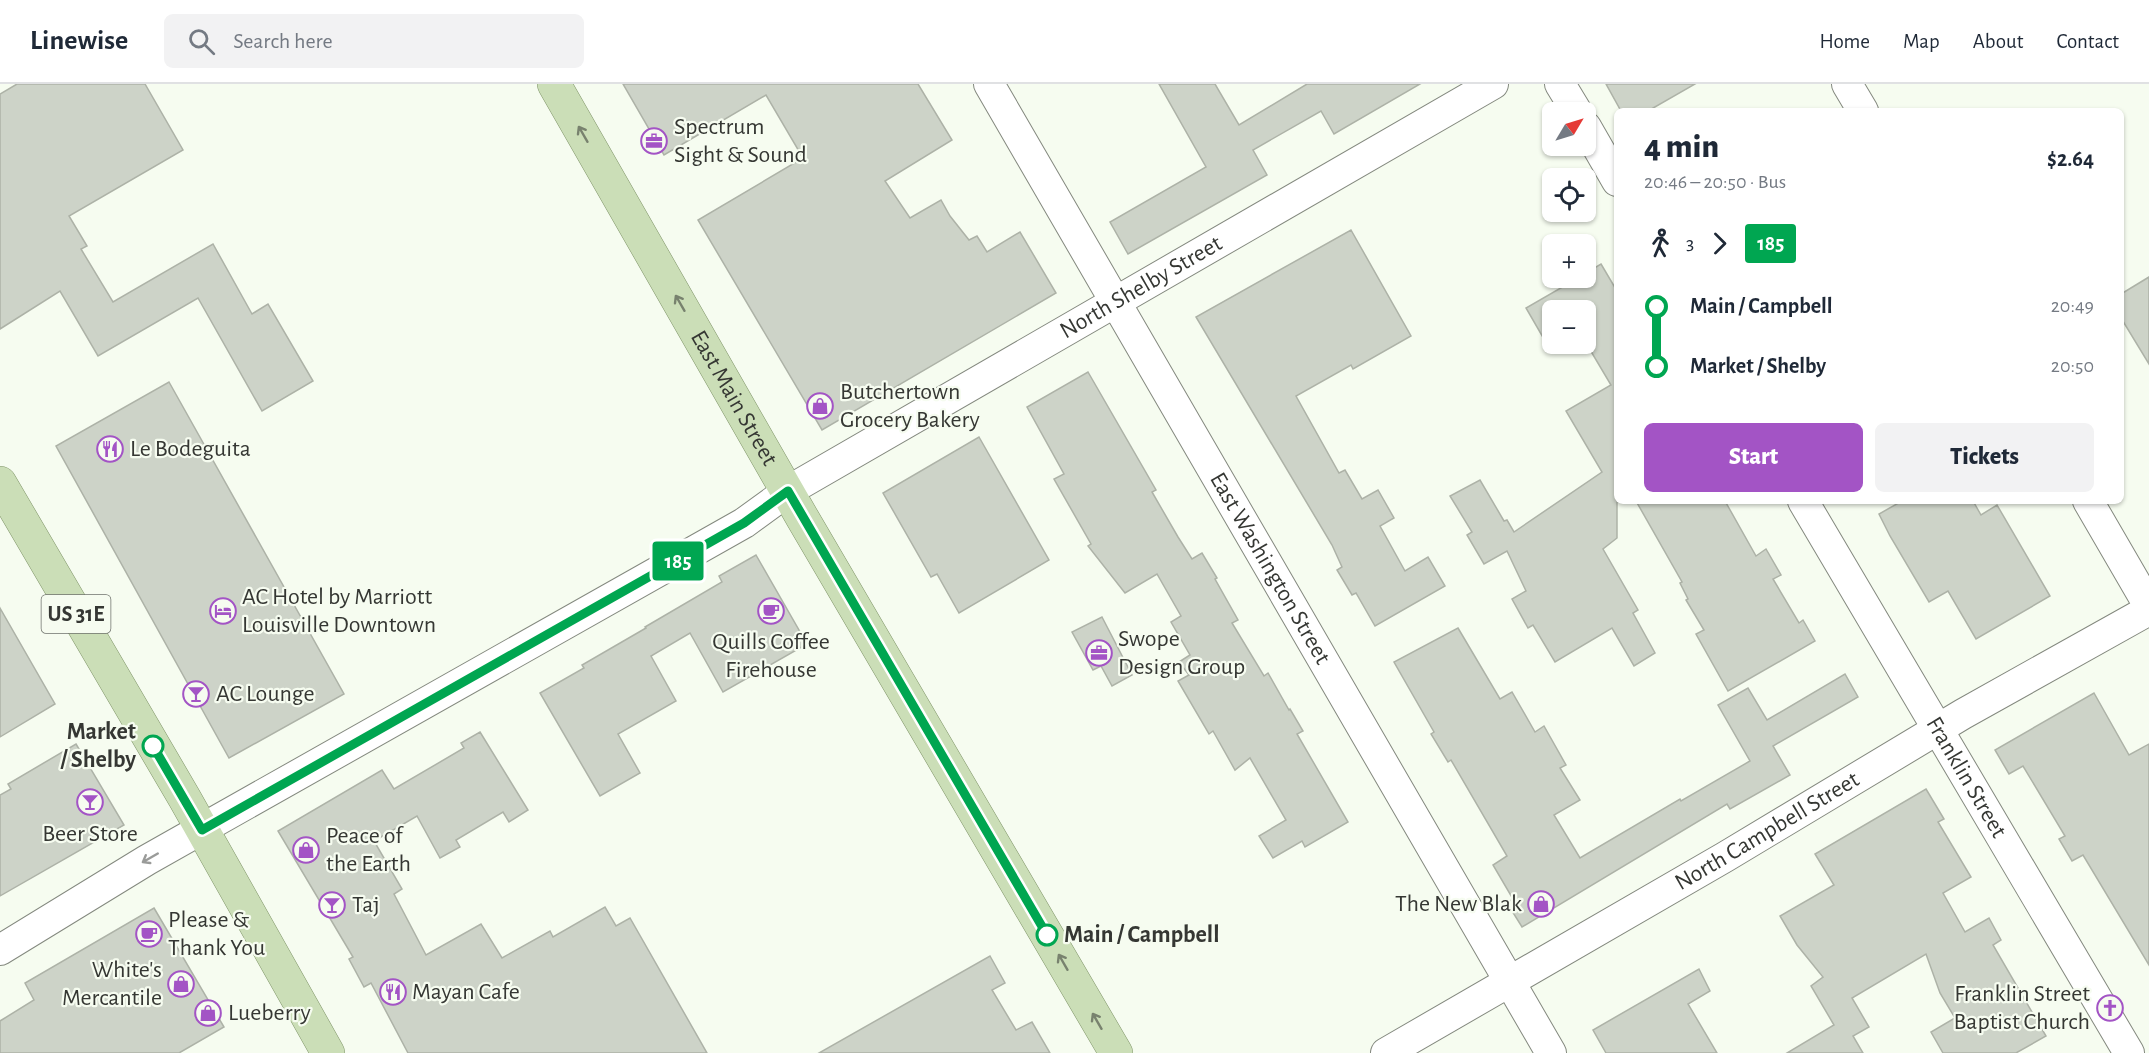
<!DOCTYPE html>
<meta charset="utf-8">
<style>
body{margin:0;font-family:"Alegreya Sans",sans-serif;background:#f2f2f3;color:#1f2937;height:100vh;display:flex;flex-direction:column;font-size:22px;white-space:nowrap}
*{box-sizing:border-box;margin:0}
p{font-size:20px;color:#747a83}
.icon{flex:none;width:33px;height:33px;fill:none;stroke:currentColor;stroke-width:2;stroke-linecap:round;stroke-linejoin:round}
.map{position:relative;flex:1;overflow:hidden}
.drawer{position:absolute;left:1614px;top:24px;width:510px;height:396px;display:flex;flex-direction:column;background:#fff;border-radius:9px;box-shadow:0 2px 4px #0004}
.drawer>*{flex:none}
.badge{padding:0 12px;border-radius:4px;font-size:21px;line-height:39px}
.needle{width:39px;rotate:52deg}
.fabs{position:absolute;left:1542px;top:18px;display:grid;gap:12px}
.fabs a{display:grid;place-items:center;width:54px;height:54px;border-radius:9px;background:#fff;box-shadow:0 2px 4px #0004;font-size:30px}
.map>.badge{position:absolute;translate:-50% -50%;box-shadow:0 0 0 3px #fff}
.legs{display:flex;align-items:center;gap:9px;height:66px;padding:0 30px;font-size:20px}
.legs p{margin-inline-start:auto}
.overview{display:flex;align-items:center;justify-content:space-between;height:102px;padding:0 30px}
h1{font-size:33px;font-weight:800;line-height:45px}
.action{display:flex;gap:12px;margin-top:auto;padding:12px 30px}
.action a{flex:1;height:69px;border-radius:9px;background:#a354c5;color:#fff;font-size:24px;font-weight:800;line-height:69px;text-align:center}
.action a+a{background:#f2f2f3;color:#1f2937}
ul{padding:0 30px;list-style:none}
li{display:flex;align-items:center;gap:21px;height:60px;font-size:22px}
li i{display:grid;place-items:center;width:9px;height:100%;margin:0 8px;background:currentColor}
li i::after{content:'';width:15px;height:15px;margin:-8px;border:4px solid;border-radius:50%;background:#fff}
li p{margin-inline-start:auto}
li:first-child i{background:linear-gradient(#0000 50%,currentColor 0)}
li:last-child i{background:linear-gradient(currentColor 50%,#0000 0)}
header{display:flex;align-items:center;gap:36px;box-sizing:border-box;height:84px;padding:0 30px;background:#fff;border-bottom:2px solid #e0e1e3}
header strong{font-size:28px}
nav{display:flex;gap:33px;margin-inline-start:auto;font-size:21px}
.search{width:420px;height:54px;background:#f2f2f3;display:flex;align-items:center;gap:15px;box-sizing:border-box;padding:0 21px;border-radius:9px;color:#747a83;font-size:22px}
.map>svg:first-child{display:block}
</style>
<header>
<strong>Linewise</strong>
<div class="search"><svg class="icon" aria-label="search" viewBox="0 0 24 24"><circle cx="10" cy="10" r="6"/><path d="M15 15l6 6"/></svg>Search here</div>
<nav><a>Home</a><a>Map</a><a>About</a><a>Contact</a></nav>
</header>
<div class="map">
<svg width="2149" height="969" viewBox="0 0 2149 969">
<rect width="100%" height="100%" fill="#f6fcf0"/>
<g fill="#cdd3c8" stroke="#adb2a7" stroke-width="1.5">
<path d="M17,0h128l38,66 -114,66 18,30 -6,3 32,53 100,-58 39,70 16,-10 45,77 -51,30 -64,-113 -100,58 -38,-65 -60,38v-235z"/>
<path d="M623,0h295l34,56 -67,41 25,37 31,-18 9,16 19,24 8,-4 10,16 33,-20 36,61 -234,137 -124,-210 105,-62 -37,-63 -102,60z"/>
<path d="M1159,0h56l24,41 68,-41h113l-86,50 -13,-23 -68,39 14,25 -139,79 -18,-32 96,-55z"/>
<path d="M1606,0h89l-47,27h-27z"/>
<path d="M1351,146l60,106 -58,33 -2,-4 -55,31 43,77 6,-3 17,29 16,-9 16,28 -14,8 25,45 23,-14 17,29 -70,40 -19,-33 -4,2 -15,-25 5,-3 -10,-22 -136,-228z"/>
<path d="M1601,180l16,27v247l-14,11 35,61 -5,3 22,40 -21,13 -22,-38 -57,34 -22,-37 -5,3 -16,-29 14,-8 -19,-40 -23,13 -17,-29 5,-3 -22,-36 30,-16 24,41 3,-1 7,12 88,-60 -36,-61 45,-26 -25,-42v-33h-34l1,34 -5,2 -22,-38 52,-30h8v-5z"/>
<path d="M2149,193v87l-28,-46v-24z"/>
<path d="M1088,288l68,118 -4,2 26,45 14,22 10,-6 15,25 -2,1 23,41 -6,3 32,53 4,-3 21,37 1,-1 13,22 -6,3 51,88 -43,25 -3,-6 -29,17 -14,-22 27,-16 -36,-62 -15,12 -22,-39 -4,3 -31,-53 11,-6 -10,-13 11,-7 -19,-33 10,-6 -24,-42 -32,19 -37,-47 3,-2 -37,-65 10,-5 -37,-67z"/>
<path d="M169,298l175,312 -115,64 -173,-312z"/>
<path d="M979,353l70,123 -90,53 -22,-39 -6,3 -48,-84z"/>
<path d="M1636,417h89l31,55 10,-7 15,26 -8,4 26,44 4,-3 12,21 -87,50 -32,-57 8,-4 -18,-30 2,-1 -8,-16 2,-1z"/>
<path d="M1902,417h71l8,14 16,-10 53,91 -74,43 -28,-48 -19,11 -39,-66 -11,-22z"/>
<path d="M756,471l51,89 -84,48 -33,-59 -39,23 25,45 -58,33 22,39 -40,23 -60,-103 44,-25 -2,-3 64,-37 -1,-1 77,-45 -3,-6z"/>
<path d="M0,524l55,96 -55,33z"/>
<path d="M1102,533l30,58 -20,11 -11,-20 -8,4 -21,-38z"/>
<path d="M1458,544l42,71 12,-7 23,40 9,-6 22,39 -6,3 20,32 -26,15 26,43 100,-59 1,2 69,-40 -32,-56 30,-17 19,32 78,-46 13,23 -85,49 17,29 -60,34 -3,-5 -205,123 -15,-24 6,-4 -20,-34 14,-9 -56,-96 -3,2 -17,-28 3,-2 -40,-70z"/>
<path d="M2094,609l35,62 20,-11v221l-66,-110 -11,6 -13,-22 6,-3 -42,-70 -14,8 -14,-24z"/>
<path d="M480,648l48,78 -19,12 -6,-10 -47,28 4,7 -20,11 -23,-42 -43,25 28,48 -8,5 32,61 55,-31 21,34 48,-27 3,6 52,-30 11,19 14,-8 77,135h-299l-37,-70 -7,4 -15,-28 4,-2 -75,-126 104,-61 12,19 70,-41 -3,-5z"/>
<path d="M76,660l48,81 -124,71v-101l11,-6 -3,-5z"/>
<path d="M1926,705l18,30 -6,3 33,55 -28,16 22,39 24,-14 12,22 -8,5 53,91 -30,17h-73l-12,-21 24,-14 -15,-25 -14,-39 -74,44 17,29 -16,9 10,17h-76l47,-28 -23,-39 12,-9 -26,-32 -17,-29 54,-31 -19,-31z"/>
<path d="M154,824l70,119 -45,26h-179v-32l34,-21 -9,-17z"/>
<path d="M990,872l15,27 -13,7 24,40 16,-8 18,31h-231z"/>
<path d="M1699,885l11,22 -22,13 29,49h-111l-13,-23z"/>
</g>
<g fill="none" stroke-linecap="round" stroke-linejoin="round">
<g stroke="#84897f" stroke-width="32">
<g id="minor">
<path id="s1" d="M989,0l562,969"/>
<path d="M1560,0l17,28"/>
<path d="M1847,0l16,27"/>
<path d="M1586,43l31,54"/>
<path id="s2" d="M1803,417l326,552"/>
<path d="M2088,417l61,105"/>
<path id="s3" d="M0,866l147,-90 597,-337 44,-32 705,-407"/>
<path id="s4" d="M1386,969l339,-196 238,-143 186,-104"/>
</g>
</g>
<g stroke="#80956a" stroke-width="34">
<g id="major">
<path id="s5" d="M554,0l249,435 313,534"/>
<path d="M0,399l185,316 143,254"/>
</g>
</g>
<use href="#minor" stroke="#fff" stroke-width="30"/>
<use href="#major" stroke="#cbdeb7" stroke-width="33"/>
</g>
<defs><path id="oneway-shaft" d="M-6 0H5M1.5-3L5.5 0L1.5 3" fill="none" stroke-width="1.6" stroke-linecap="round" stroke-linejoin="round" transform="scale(1.5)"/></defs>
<g stroke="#78826e">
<use href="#oneway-shaft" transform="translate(583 50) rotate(-120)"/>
<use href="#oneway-shaft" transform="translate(680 219) rotate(-120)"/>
<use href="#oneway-shaft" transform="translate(1063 878) rotate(-120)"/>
<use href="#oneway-shaft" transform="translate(1097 937) rotate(-120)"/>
</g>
<use stroke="#9a9b99" href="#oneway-shaft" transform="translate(150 774) rotate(150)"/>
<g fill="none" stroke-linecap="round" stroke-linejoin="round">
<g stroke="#fff" stroke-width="14">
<path id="line-1" d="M153,662l49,84 542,-307 44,-32 259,444"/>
</g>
<use href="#line-1" stroke="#00a651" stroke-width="9"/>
</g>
<defs>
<g id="office-ring" transform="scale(1.35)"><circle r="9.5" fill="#f6fcf0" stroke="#a354c5" stroke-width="1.5"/><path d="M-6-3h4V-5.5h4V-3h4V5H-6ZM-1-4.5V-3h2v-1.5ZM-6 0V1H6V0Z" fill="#a354c5"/></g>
<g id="shop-ring" transform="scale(1.35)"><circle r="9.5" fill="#f6fcf0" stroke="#a354c5" stroke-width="1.5"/><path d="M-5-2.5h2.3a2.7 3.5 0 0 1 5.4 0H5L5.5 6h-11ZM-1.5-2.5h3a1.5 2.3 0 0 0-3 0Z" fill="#a354c5"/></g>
<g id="restaurant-ring" transform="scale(1.35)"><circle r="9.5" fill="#f6fcf0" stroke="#a354c5" stroke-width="1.5"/><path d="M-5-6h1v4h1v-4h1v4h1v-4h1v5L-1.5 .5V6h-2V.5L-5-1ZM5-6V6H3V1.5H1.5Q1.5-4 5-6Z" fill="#a354c5"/></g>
<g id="hotel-ring" transform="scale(1.35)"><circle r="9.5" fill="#f6fcf0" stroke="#a354c5" stroke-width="1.5"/><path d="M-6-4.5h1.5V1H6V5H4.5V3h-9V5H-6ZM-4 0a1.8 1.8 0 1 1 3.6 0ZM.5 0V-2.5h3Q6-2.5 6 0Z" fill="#a354c5"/></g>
<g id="cafe-ring" transform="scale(1.35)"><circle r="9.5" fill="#f6fcf0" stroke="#a354c5" stroke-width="1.5"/><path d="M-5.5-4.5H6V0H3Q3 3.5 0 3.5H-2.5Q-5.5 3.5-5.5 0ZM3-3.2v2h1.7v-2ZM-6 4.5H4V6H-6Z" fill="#a354c5"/></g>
<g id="bar-ring" transform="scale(1.35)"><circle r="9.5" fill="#f6fcf0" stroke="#a354c5" stroke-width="1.5"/><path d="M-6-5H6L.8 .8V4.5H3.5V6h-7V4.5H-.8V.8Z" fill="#a354c5"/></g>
<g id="church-ring" transform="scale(1.35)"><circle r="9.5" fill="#f6fcf0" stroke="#a354c5" stroke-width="1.5"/><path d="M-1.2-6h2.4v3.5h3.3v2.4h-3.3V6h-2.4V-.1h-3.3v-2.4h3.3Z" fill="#a354c5"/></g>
</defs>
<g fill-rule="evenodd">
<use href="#office-ring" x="654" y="57"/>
<use href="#shop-ring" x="820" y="322"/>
<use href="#restaurant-ring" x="110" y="365"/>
<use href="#hotel-ring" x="223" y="527"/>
<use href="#cafe-ring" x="771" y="527"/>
<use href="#office-ring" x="1099" y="569"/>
<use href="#bar-ring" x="196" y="610"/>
<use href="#bar-ring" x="90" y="718"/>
<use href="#shop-ring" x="306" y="766"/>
<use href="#shop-ring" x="1541" y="820"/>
<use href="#bar-ring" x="332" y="821"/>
<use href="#cafe-ring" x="149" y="850"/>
<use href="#shop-ring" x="181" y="900"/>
<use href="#restaurant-ring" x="393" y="908"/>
<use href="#church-ring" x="2110" y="924"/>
<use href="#shop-ring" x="208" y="929"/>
</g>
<g fill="#fff" stroke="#00a651" stroke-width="3">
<circle cx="153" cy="662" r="10"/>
<circle cx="1047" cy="851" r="10"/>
</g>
<g text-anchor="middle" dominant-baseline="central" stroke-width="4.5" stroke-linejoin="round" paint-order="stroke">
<rect fill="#f6fcf0" stroke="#6f726c" stroke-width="1.5" x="41.5" y="511" width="69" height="38" rx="4.5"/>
<g font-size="22" font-weight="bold" fill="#353733">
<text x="76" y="530">US 31E</text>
</g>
<g font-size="24" fill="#353733" stroke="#f6fcf0" text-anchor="start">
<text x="674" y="43">Spectrum<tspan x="674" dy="28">Sight &amp; Sound</tspan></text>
<text x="840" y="308">Butchertown<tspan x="840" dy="28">Grocery Bakery</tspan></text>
<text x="130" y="365">Le Bodeguita</text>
<text x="242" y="513">AC Hotel by Marriott<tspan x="242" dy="28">Louisville Downtown</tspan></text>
<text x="1118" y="555">Swope<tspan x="1118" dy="28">Design Group</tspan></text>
<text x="771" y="558" text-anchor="middle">Quills Coffee<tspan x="771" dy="28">Firehouse</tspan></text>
<text x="216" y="610">AC Lounge</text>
<text x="90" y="750" text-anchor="middle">Beer Store</text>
<text x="326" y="752">Peace of<tspan x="326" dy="28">the Earth</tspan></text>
<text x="1522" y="820" text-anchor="end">The New Blak</text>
<text x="352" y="821">Taj</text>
<text x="168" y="836">Please &amp;<tspan x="168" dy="28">Thank You</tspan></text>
<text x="162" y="886" text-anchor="end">White's<tspan x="162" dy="28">Mercantile</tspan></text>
<text x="412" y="908">Mayan Cafe</text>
<text x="2090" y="910" text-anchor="end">Franklin Street<tspan x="2090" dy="28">Baptist Church</tspan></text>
<text x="228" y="929">Lueberry</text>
</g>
<g font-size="24" fill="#353733" stroke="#f6fcf0">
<text stroke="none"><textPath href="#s3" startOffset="1320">North Shelby Street</textPath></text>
<text stroke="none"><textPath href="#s5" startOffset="362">East Main Street</textPath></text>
<text stroke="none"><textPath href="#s1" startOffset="560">East Washington Street</textPath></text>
<text stroke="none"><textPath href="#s2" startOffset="321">Franklin Street</textPath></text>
<text stroke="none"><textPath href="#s4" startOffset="441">North Campbell Street</textPath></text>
</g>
<g font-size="24" font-weight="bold" fill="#353733" stroke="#f6fcf0" text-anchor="end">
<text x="136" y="648">Market<tspan x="136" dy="28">/ Shelby</tspan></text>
<text x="1064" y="851" text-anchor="start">Main / Campbell</text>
</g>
</g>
</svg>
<div class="fabs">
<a><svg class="needle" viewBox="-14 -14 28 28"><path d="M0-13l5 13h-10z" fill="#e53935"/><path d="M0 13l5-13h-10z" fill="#747a83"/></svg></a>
<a><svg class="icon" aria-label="locate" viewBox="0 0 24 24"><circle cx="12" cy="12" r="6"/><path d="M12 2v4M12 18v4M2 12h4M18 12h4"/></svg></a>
<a>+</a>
<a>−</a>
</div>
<b class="badge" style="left:678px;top:477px;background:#00a651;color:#fff">185</b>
<section class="drawer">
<div class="overview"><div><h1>4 min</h1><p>20:46 – 20:50 · Bus</p></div><b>$2.64</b></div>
<div class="legs"><svg class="icon" aria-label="walk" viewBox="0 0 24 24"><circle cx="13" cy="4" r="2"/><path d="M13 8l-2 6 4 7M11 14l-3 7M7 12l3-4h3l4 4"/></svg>3<svg class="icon" aria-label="forward" viewBox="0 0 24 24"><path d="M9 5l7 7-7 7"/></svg><b class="badge" style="background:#00a651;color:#fff">185</b></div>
<ul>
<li><i style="color:#00a651"></i><b>Main / Campbell</b><p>20:49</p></li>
<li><i style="color:#00a651"></i><b>Market / Shelby</b><p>20:50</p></li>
</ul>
<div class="action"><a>Start</a><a>Tickets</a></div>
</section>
</div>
